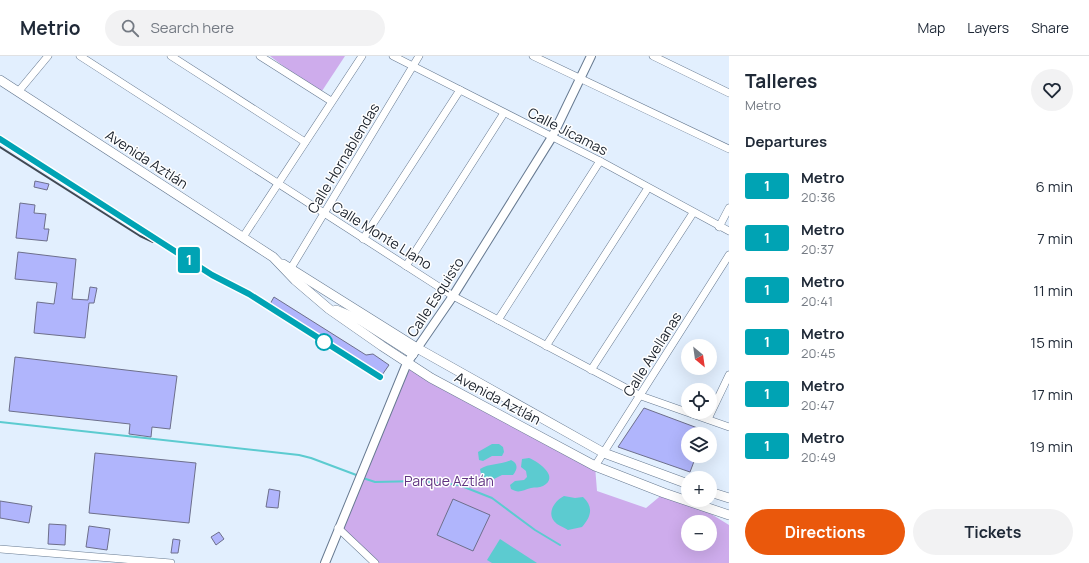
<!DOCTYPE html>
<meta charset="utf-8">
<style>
body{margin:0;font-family:Manrope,sans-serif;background:#f2f2f3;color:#1f2937;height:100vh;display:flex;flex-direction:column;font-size:15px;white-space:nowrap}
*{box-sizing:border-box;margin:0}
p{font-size:13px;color:#747a83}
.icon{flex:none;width:22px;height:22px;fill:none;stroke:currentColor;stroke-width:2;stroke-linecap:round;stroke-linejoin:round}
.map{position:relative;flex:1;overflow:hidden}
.panel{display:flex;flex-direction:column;background:#fff;width:360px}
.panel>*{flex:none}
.badge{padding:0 8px;border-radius:3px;font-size:14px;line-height:26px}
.needle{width:26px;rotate:151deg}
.tools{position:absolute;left:681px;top:283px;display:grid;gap:8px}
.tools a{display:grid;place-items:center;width:36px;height:36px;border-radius:50%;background:#fff;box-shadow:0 4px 16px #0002;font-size:20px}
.map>.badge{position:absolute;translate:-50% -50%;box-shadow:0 0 0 2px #fff}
h2{padding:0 16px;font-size:15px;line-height:36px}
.round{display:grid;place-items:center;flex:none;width:42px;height:42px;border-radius:21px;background:#f2f2f3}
.head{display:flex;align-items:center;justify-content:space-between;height:68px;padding:0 16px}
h1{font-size:19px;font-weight:700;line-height:30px}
.action{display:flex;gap:8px;margin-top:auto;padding:8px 16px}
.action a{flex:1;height:46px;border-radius:24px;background:#ea580c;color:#fff;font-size:16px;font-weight:700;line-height:46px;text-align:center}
.action a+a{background:#f2f2f3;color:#1f2937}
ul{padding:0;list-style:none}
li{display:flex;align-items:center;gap:12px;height:52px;padding:0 16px}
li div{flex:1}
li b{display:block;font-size:15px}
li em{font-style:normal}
li .badge{min-width:44px;font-weight:700;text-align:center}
header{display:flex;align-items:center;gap:24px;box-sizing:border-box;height:56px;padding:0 20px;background:#fff;border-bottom:1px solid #e0e1e3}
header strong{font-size:19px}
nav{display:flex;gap:22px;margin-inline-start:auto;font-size:14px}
.search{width:280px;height:36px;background:#f2f2f3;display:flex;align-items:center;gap:10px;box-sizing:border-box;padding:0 14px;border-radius:22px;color:#747a83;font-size:15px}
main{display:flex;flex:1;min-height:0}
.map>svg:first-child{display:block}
</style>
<header>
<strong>Metrio</strong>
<div class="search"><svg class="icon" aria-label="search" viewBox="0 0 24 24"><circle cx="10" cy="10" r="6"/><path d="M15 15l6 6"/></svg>Search here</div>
<nav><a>Map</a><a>Layers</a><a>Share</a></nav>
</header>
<main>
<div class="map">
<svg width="729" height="507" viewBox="0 0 729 507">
<rect width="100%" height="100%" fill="#e2effe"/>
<g fill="#ceacec" fill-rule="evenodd">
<path d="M270,0h75l-25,38z"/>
<path d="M407,307l188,103 2,25 49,17 18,-15 31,11 34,21v38h-354l-37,-35zM688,466h22v22h-22z"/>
</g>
<g fill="#5ccbd0">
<path d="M492,388h7l4,3 1,5 -2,4h-10l-9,5 -4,-1 -1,-8z"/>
<path d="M529,402c10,4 31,19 14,28 -4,2 -8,1 -12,2 -8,2 -12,6 -20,1l-1,-4 5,-4 9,-1 3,-3 -1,-6 -5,-4 1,-8z"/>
<path d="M511,404c7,3 7,9 2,15h-11l-12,6 -8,-3 -2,-9c9,-6 22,-4 31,-9z"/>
<path d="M564,440l11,2 8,-1c11,10 8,20 -1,30l-14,3c-3,-2 -8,-4 -11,-6 -12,-9 -3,-23 7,-28z"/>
<path d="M500,483l37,24h-45l-5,-3z"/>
</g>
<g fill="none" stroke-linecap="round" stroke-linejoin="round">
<g stroke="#5ccbd0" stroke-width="2">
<path d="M0,366l299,33 12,3 48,18"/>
<path d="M363,422l12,4 44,-1 40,4 33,13 43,32 25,15"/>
</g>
</g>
<g fill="#b0b5fc" stroke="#6d6f8b">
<path d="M35,125l14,3 -2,6 -13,-3z"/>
<path d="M20,147l15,2 -1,8 12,1 -2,15h5l-2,12 -31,-3z"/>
<path d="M18,196l58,7 -4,40 16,1 2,-13 7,1 -3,15h-5l-4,35 -51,-5 3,-31 17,2 3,-21 -42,-4z"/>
<path d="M274,241l92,58 7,-1 16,11 -7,10 -112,-71z"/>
<path d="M15,301l162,19 -7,53 -18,-2 -1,10 -22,-3 1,-10 -121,-13z"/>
<path d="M644,352l67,25 -23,1v22h8l-6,16 -72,-25z"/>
<path d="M95,397l101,10 -7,60 -100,-10z"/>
<path d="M269,433l11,2 -2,17 -12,-1z"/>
<path d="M453,443l37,16 -17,36 -36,-16z"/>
<path d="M0,445l32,5 -3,17 -29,-5z"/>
<path d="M49,468l17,1 -1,20 -17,-1z"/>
<path d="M89,470l21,3 -3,21 -21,-3z"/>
<path d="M219,476l5,7 -8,6 -5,-8z"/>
<path d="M173,483l7,1 -2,13h-7z"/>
</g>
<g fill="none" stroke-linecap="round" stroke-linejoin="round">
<g stroke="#677a91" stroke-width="8">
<g id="minor">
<path d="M80,0l373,240 188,100 88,31"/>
<path d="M171,0l134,86"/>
<path d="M260,0l71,45"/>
<path d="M393,0l207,105 129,70"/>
<path d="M533,0l196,93"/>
<path d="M653,0l76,37"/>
<path d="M18,36l30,-36"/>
<path d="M719,171l10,-19"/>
<path d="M243,181l119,-181"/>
<path d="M363,183l97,-149"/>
<path d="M406,210l98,-153"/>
<path d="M288,217l131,-217"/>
<path d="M498,264l102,-159"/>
<path d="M546,290l102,-158"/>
<path d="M591,314l102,-157"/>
<path d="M708,363l21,-44"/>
<path d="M595,410l134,-211"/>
<path d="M338,472l37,35"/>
<path d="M0,493l171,14"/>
</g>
</g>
<g stroke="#677a91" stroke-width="10">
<path id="tertiary" d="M325,507l82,-200 46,-67 99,-159 39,-81"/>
</g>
<g stroke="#677a91" stroke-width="10">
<g id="secondary">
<path d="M0,24l273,177 22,23 34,29 53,37 49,32 164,88 69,27 65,22"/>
<path d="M283,208l134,84 187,105 84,31"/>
<path d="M336,254l24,10 53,34"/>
<path d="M710,436l19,6"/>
</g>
</g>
<use href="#minor" stroke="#fff" stroke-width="7"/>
<use href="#tertiary" stroke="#fff" stroke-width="8"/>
<use href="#secondary" stroke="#fff" stroke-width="9"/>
<g stroke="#414954" stroke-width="2">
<path d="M0,83l212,136 37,19 130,83"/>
<path d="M0,91l140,89 13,6"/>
</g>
</g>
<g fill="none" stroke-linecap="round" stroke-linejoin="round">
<g stroke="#fff" stroke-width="9">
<path id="line" d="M0,83l212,136 37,19 131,83"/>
</g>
<use href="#line" stroke="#00a3b4" stroke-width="6"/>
</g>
<circle fill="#fff" stroke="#00a3b4" stroke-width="2" cx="324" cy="286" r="8"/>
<g text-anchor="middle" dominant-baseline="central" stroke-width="3" stroke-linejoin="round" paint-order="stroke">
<g font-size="14" fill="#1c232d" stroke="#fff">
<text transform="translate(568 75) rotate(27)">Calle Jícamas</text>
<text transform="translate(343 102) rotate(-59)">Calle Hornablendas</text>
<text transform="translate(147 103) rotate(33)">Avenida Aztlán</text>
<text transform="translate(382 179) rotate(32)">Calle Monte Llano</text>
<text transform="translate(435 241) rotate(-57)">Calle Esquisto</text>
<text transform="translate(652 298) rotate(-58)">Calle Avellanas</text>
<text transform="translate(498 342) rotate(28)">Avenida Aztlán</text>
</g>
<g font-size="14" fill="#603381" stroke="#fff">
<text x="449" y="424">Parque Aztlán</text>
</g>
</g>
</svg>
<div class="tools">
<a><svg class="needle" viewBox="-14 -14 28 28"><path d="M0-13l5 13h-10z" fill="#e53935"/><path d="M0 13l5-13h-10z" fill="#747a83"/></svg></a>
<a><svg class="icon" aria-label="locate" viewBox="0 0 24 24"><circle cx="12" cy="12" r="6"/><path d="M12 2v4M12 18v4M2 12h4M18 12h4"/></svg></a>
<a><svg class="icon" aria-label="layers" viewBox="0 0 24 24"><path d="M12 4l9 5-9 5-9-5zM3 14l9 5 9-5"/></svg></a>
<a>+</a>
<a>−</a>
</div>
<b class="badge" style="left:189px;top:204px;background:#00a3b4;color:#fff">1</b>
</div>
<section class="panel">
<div class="head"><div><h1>Talleres</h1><p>Metro</p></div><a class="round"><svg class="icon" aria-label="heart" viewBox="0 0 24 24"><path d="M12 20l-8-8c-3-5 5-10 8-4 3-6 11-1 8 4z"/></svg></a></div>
<h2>Departures</h2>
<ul>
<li><span class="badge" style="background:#00a3b4;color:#fff">1</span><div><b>Metro</b><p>20:36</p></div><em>6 min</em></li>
<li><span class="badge" style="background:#00a3b4;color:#fff">1</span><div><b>Metro</b><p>20:37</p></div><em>7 min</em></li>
<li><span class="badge" style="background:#00a3b4;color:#fff">1</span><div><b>Metro</b><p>20:41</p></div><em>11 min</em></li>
<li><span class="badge" style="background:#00a3b4;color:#fff">1</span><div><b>Metro</b><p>20:45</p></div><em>15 min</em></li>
<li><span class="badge" style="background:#00a3b4;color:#fff">1</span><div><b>Metro</b><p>20:47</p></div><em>17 min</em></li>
<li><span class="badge" style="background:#00a3b4;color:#fff">1</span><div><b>Metro</b><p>20:49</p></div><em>19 min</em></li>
</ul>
<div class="action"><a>Directions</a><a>Tickets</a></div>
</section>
</main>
